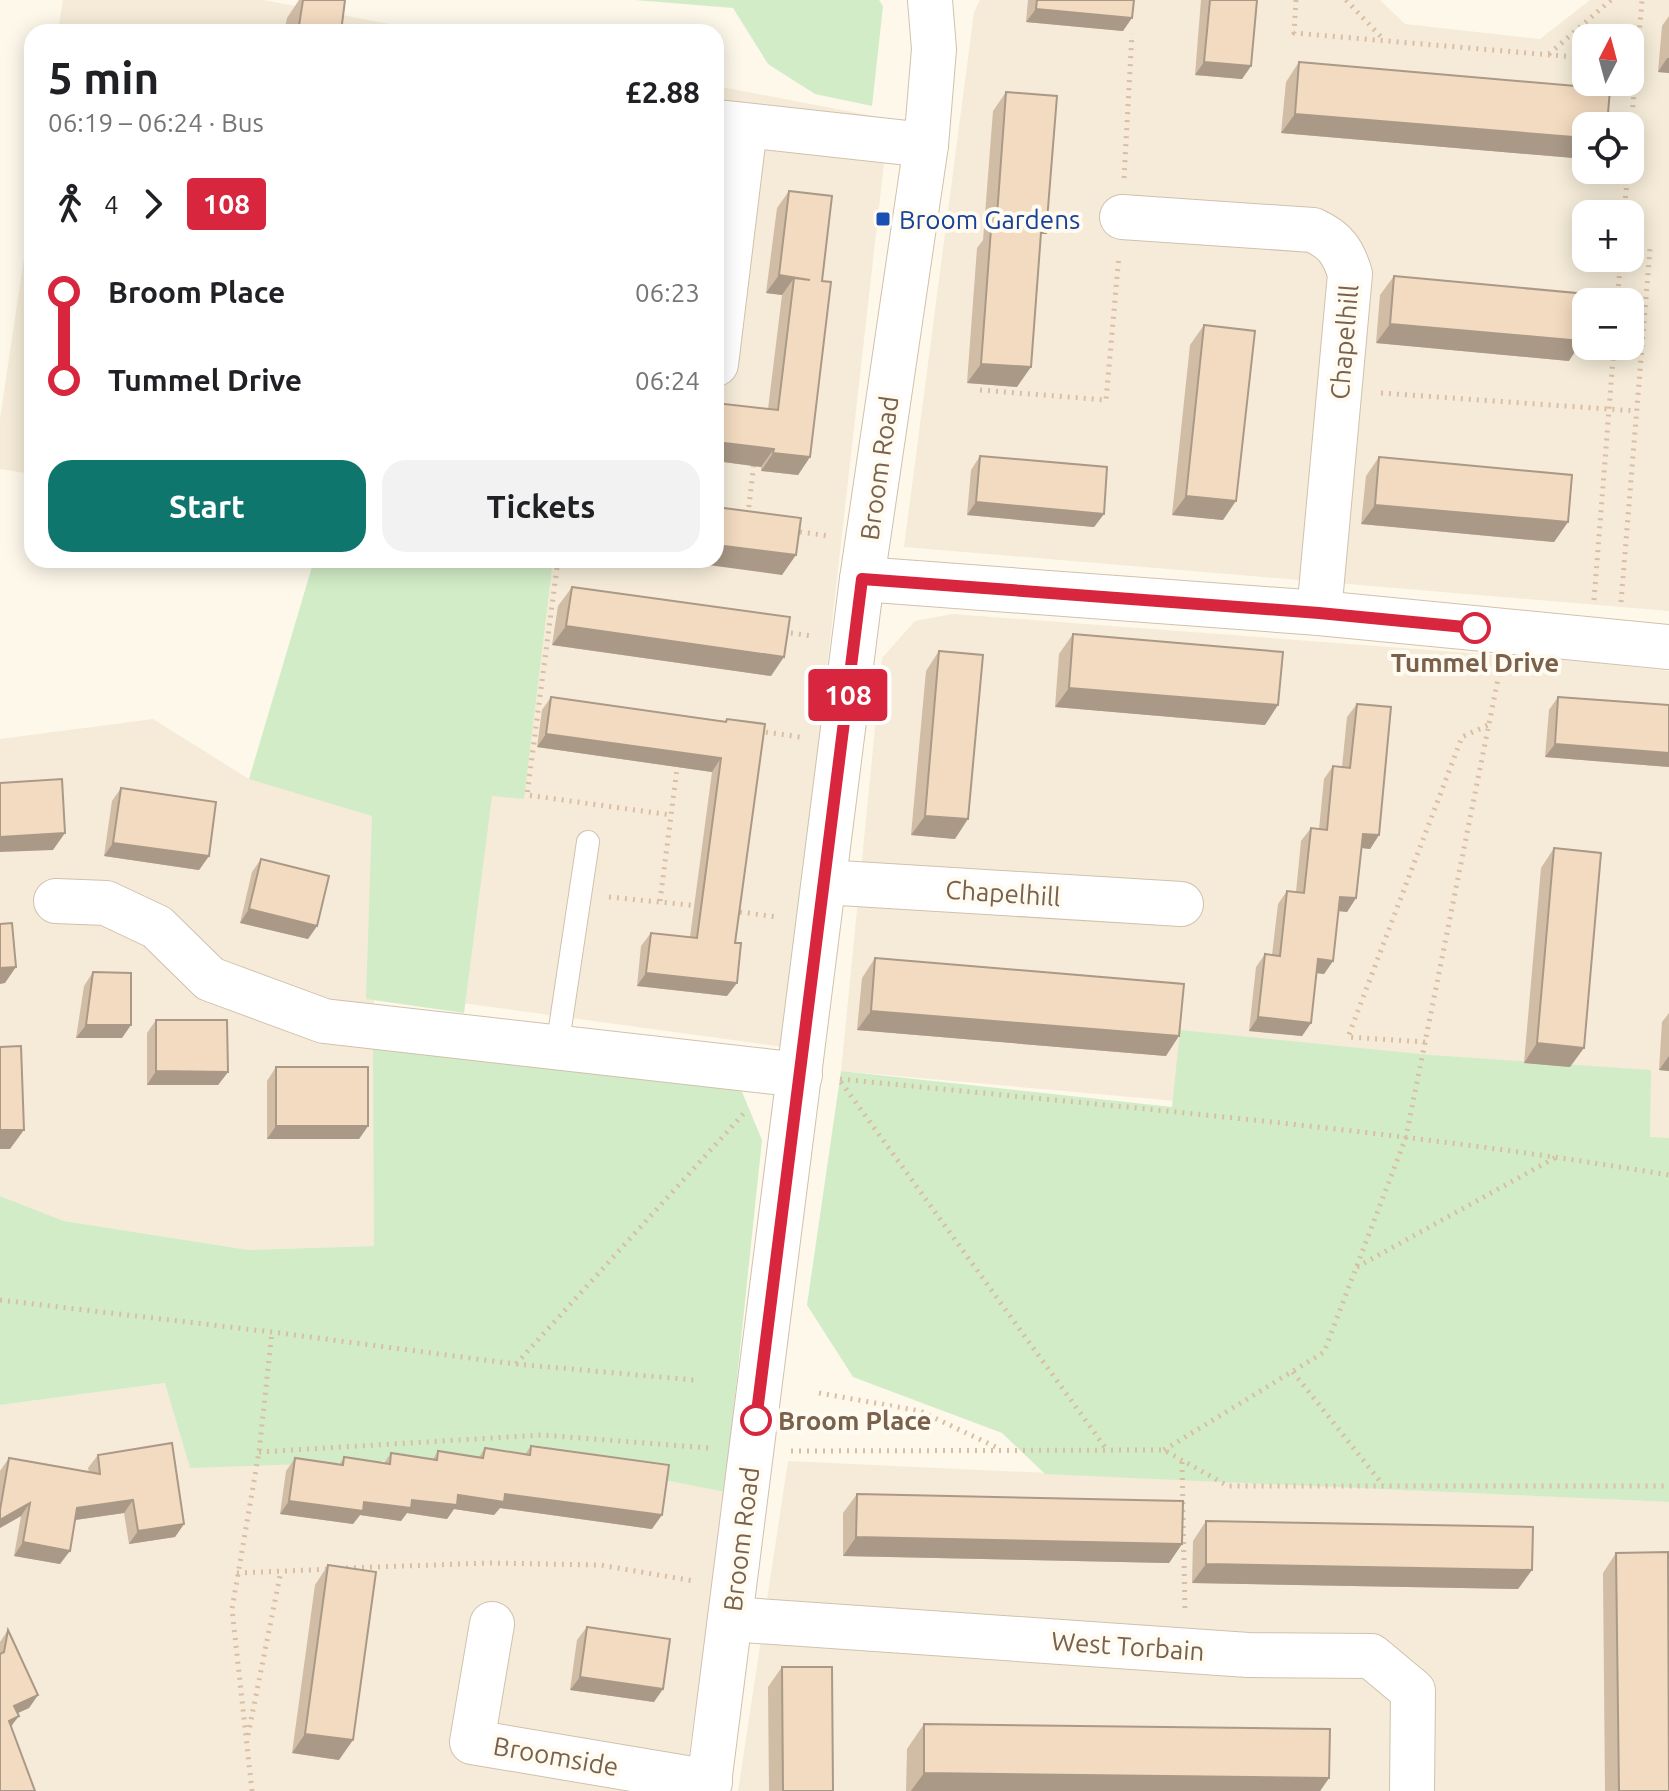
<!DOCTYPE html>
<meta charset="utf-8">
<style>
body{margin:0;font-family:Ubuntu,sans-serif;background:#f2f2f2;color:#202124;height:100vh;display:flex;flex-direction:column;font-size:30px;white-space:nowrap}
*{box-sizing:border-box;margin:0}
p{font-size:26px;color:#757577}
.icon{flex:none;width:44px;height:44px;fill:none;stroke:currentColor;stroke-width:2;stroke-linecap:round;stroke-linejoin:round}
.map{position:relative;flex:1;overflow:hidden}
.side{position:absolute;left:24px;top:24px;width:700px;height:544px;display:flex;flex-direction:column;background:#fff;border-radius:24px;box-shadow:0 4px 20px #0003}
.side>*{flex:none}
.badge{padding:0 16px;border-radius:6px;font-size:28px;line-height:52px}
.needle{width:52px;rotate:6deg}
.buttons{position:absolute;left:1572px;top:24px;display:grid;gap:16px}
.buttons a{display:grid;place-items:center;width:72px;height:72px;border-radius:16px;background:#fff;box-shadow:0 4px 20px #0003;font-size:40px}
.map>.badge{position:absolute;translate:-50% -50%;box-shadow:0 0 0 4px #fff}
.legs{display:flex;align-items:center;gap:12px;height:88px;padding:0 24px;font-size:26px}
.legs p{margin-inline-start:auto}
.summary{display:flex;align-items:center;justify-content:space-between;height:136px;padding:0 24px}
h1{font-size:44px;font-weight:600;line-height:60px}
.cta{display:flex;gap:16px;margin-top:auto;padding:16px 24px}
.cta a{flex:1;height:92px;border-radius:24px;background:#0f766e;color:#fff;font-size:32px;font-weight:600;line-height:92px;text-align:center}
.cta a+a{background:#f2f2f2;color:#202124}
ul{padding:0 24px;list-style:none}
li{display:flex;align-items:center;gap:28px;height:88px;font-size:30px}
li i{display:grid;place-items:center;width:12px;height:100%;margin:0 10px;background:currentColor}
li i::after{content:'';width:20px;height:20px;margin:-10px;border:6px solid;border-radius:50%;background:#fff}
li p{margin-inline-start:auto}
li:first-child i{background:linear-gradient(#0000 50%,currentColor 0)}
li:last-child i{background:linear-gradient(currentColor 50%,#0000 0)}
.map>svg:first-child{display:block}
</style>
<div class="map">
<svg width="1669" height="1791" viewBox="0 0 1669 1791">
<rect width="100%" height="100%" fill="#fdf8ea"/>
<g fill="#f5ebd8" fill-rule="evenodd">
<path d="M63,0h201l167,32h-373z"/>
<path d="M980,0h400l25,24 135,15 50,-39h79v611l-765,-64 70,-535zM1586,38h44v44h-44zM1586,126h44v44h-44zM1586,214h44v44h-44zM1586,302h44v44h-44z"/>
<path d="M716,86l173,33 -105,928 -410,-56v255l-125,4 -185,-29 -64,-25v-457l153,-20 96,60 198,-219h269z"/>
<path d="M32,205v269l-32,-5v-51z"/>
<path d="M953,614l637,48 79,9v472h-22l-806,-72 41,-413 33,-37z"/>
<path d="M165,1383l148,82 228,-9 184,36 -41,299h-684v-386z"/>
<path d="M788,1461l881,41v289h-931z"/>
</g>
<g fill="#d2ecc7">
<path d="M635,0h244l4,6 -11,100 -57,-12 -47,-30 -35,-56z"/>
<path d="M314,560h239l-29,239 -32,-3 -28,217 -98,-14 6,-183 -123,-37z"/>
<path d="M1180,1030l250,25 221,15 -1,67 19,1v364l-624,-28 -43,-41 -149,-56 -46,-72 34,-234 331,36z"/>
<path d="M373,1044l367,43 22,53 -37,352 -184,-36 -351,12 -25,-85 -165,22v-209l64,25 185,29 125,-4z"/>
</g>
<g fill="none" stroke-linecap="round" stroke-linejoin="round">
<g stroke="#d0c1ae" stroke-width="24">
<path id="service" d="M557,1048l31,-206"/>
</g>
<g stroke="#d0c1ae" stroke-width="46">
<g id="minor">
<path d="M718,122l208,23"/>
<path d="M1122,217l191,13c22,10 30,21 37,44l-31,339"/>
<path d="M716,364l29,-237"/>
<path d="M862,579l457,34 350,34"/>
<path d="M824,882l357,22"/>
<path d="M56,901l50,2 51,24 53,52 114,42 476,54"/>
<path d="M730,1619l518,36 123,1 42,35 -1,100"/>
<path d="M492,1624l-20,118 238,40"/>
</g>
</g>
<g stroke="#d0c1ae" stroke-width="46">
<path id="tertiary" d="M708,1791l154,-1212 64,-434 8,-96 -4,-49"/>
</g>
<g stroke="#d9bea3" stroke-width="5" stroke-dasharray="2 6" stroke-linecap="butt">
<path d="M1296,0l-2,33 292,25"/>
<path d="M1346,0l38,40"/>
<path d="M1549,54l62,-54"/>
<path d="M1630,139l12,-139"/>
<path d="M1124,178l8,-144"/>
<path d="M1624,214l4,-44"/>
<path d="M1617,302l4,-44"/>
<path d="M980,390l126,10 13,-145"/>
<path d="M1381,393l255,18"/>
<path d="M748,515l6,-53"/>
<path d="M792,531l38,5"/>
<path d="M558,560l-31,235 144,20"/>
<path d="M1594,600l20,-254"/>
<path d="M1621,602l29,-353"/>
<path d="M783,632l30,4"/>
<path d="M758,731l42,6"/>
<path d="M609,897l90,9"/>
<path d="M660,901l18,-140"/>
<path d="M732,911l46,6"/>
<path d="M1425,1042l-77,-5 114,-300 26,-12"/>
<path d="M840,1079c277,28 555,50 829,96"/>
<path d="M841,1082l266,368"/>
<path d="M1357,1267l201,-111"/>
<path d="M0,1300l272,32 243,32 179,16"/>
<path d="M516,1364l230,-253"/>
<path d="M1293,1372l90,113"/>
<path d="M819,1393l101,18 80,38"/>
<path d="M1164,1450l160,-98 82,-215 94,-468"/>
<path d="M791,1451l373,-1 64,36h441"/>
<path d="M259,1452l283,-17 167,13"/>
<path d="M1182,1462l3,150"/>
<path d="M346,1568l144,-5 110,2 94,16"/>
<path d="M237,1573l95,-4"/>
<path d="M248,1735l33,-164"/>
<path d="M252,1791l-20,-182 27,-157 13,-120"/>
</g>
<use href="#service" stroke="#fff" stroke-width="22"/>
<use href="#minor" stroke="#fff" stroke-width="44"/>
<use href="#tertiary" stroke="#fff" stroke-width="44"/>
</g>
<g fill="#d1bca6">
<path d="M299,0h46l-4,32h-57l3,-14z"/>
<path d="M1028,0h106l-11,31 -97,-9z"/>
<path d="M1201,0h56l-6,66 -9,13 -47,-4z"/>
<path d="M1669,16v57l-11,-1 4,-46z"/>
<path d="M1299,62l287,64v33l-305,-26 5,-51z"/>
<path d="M1006,92l35,149 -24,146 -50,-4 10,-135 6,-8 10,-129z"/>
<path d="M789,191l33,90 -12,176 -12,18 -37,-4v-4l-45,-6v-58l52,6 14,-114 -16,-2 11,-85z"/>
<path d="M1394,276l175,85 -193,-18 4,-48z"/>
<path d="M1204,325l19,195 -51,-5 18,-170z"/>
<path d="M980,456l124,58 -10,13 -127,-12 4,-45z"/>
<path d="M1379,457l189,65 -14,20 -193,-18 5,-48z"/>
<path d="M572,587l199,89 -219,-31 6,-39z"/>
<path d="M1073,634l192,91 -210,-18 4,-53z"/>
<path d="M939,651l16,188 -44,-4 15,-164z"/>
<path d="M551,697l174,24 2,-2v277l-90,-10 4,-40 10,-13 39,4 22,-165 -175,-25 5,-37z"/>
<path d="M1558,697l111,8v62l-124,-10 4,-47z"/>
<path d="M1357,704l22,131 -9,14 -8,-1 -6,50 -9,14 -9,-1 -5,50 -9,13 -8,-1 -5,50 -9,13 -53,-5 7,-64 9,-13 7,1 6,-51 9,-13 9,1 5,-51 10,-13 8,1 5,-50 9,-13 9,1 5,-50z"/>
<path d="M121,788l88,68 -10,14 -95,-14 8,-55z"/>
<path d="M1554,848l16,219 -46,-4 17,-195z"/>
<path d="M261,859l56,67 -9,13 -68,-16 12,-51z"/>
<path d="M875,958l291,98 -309,-26 5,-52z"/>
<path d="M93,972l29,66h-46l8,-52z"/>
<path d="M1669,1013v58l-10,-1 3,-48z"/>
<path d="M156,1020l72,52 -10,13h-71v-52z"/>
<path d="M276,1067l92,59 -9,13h-92v-58z"/>
<path d="M531,1446l121,83 -152,-21 -6,7 -40,-6 -7,10 -40,-6 -6,8 -41,-6 -7,9 -73,-10 6,-43 9,-13 44,7 5,-8 40,6 7,-10 42,6 5,-8 41,6 6,-9 40,6z"/>
<path d="M98,1455l86,69 -9,13 -46,7 -5,-31 -49,7 -15,44 -46,-8 7,-40 -21,12v-57l9,-13 80,14 -1,-4z"/>
<path d="M857,1494l325,50 -13,19 -326,-7v-43z"/>
<path d="M1206,1521l326,49 -14,19 -326,-6 1,-42z"/>
<path d="M1616,1553l53,238h-64l-2,-218z"/>
<path d="M328,1565l11,195 -47,-7 23,-168z"/>
<path d="M587,1627l67,75 -84,-12 7,-50z"/>
<path d="M8,1630l30,65 -9,13 -12,5 -5,13 -12,65v-149z"/>
<path d="M782,1667l51,124h-64l-1,-104z"/>
<path d="M924,1724l405,54 -9,13h-414l1,-42z"/>
</g>
<g fill="#aa9987">
<path d="M1036,9l96,9 -9,13 -97,-9z"/>
<path d="M1667,58h2v15l-11,-1z"/>
<path d="M1204,62l47,4 -9,13 -47,-4z"/>
<path d="M1295,114l291,24v21l-305,-26z"/>
<path d="M779,275l31,5 -16,-2 -12,17 -16,-2z"/>
<path d="M1390,324l192,17 -13,20 -193,-18z"/>
<path d="M981,364l50,3 -14,20 -50,-4z"/>
<path d="M716,442l58,7 -13,18 -45,-6z"/>
<path d="M773,453l37,4 -12,18 -37,-4z"/>
<path d="M1186,496l50,5 -13,19 -51,-5z"/>
<path d="M976,502l128,12 -10,13 -127,-12z"/>
<path d="M1375,505l193,17 -14,20 -193,-18z"/>
<path d="M716,545l80,10 -14,20 -111,-15h45z"/>
<path d="M566,626l218,31 -13,19 -219,-31z"/>
<path d="M1069,688l209,17 -13,20 -210,-18z"/>
<path d="M546,734l175,24 -9,14 -175,-25z"/>
<path d="M1555,744l114,9v14l-124,-10z"/>
<path d="M925,816l43,3 -13,20 -44,-4z"/>
<path d="M65,833l-12,17 -53,2v-15z"/>
<path d="M1363,834l16,1 -9,14 -16,-2z"/>
<path d="M113,843l96,13 -10,14 -95,-14z"/>
<path d="M1340,897l16,1 -9,14 -17,-2z"/>
<path d="M249,909l68,17 -9,13 -68,-16z"/>
<path d="M1318,959l15,2 -9,13 -16,-2z"/>
<path d="M16,967l-11,16 -5,1v-16z"/>
<path d="M646,973l91,10 -10,13 -90,-10z"/>
<path d="M871,1011l308,25 -13,20 -309,-26z"/>
<path d="M1258,1017l53,6 -9,13 -53,-5z"/>
<path d="M86,1025h45l-9,13h-46z"/>
<path d="M1537,1043l47,5 -14,19 -46,-4z"/>
<path d="M1669,1056v15l-10,-1z"/>
<path d="M156,1071l72,1 -10,13h-71z"/>
<path d="M276,1126h92l-9,13h-92z"/>
<path d="M0,1130h24l-14,19h-10z"/>
<path d="M505,1494l157,21 -10,14 -152,-21 -6,7 -40,-6 -7,10 -40,-6 -6,8 -41,-6 -7,9 -73,-10 9,-13 75,1 48,-2 46,-5z"/>
<path d="M133,1500l-9,13 -56,8 9,-13z"/>
<path d="M30,1503l-9,13 -21,12v-8z"/>
<path d="M184,1524l-9,13 -46,7 9,-13z"/>
<path d="M856,1537l326,7 -13,19 -326,-7z"/>
<path d="M23,1542l47,9 -10,13 -46,-8z"/>
<path d="M1206,1564l326,6 -14,19 -326,-6z"/>
<path d="M580,1677l83,12 -9,13 -84,-12z"/>
<path d="M38,1695l-9,13 -24,11 9,-13z"/>
<path d="M19,1716l-10,13v-8z"/>
<path d="M305,1734l48,6 -14,20 -47,-7z"/>
<path d="M924,1773l405,5 -9,13h-409z"/>
</g>
<g fill="#f3dbc1" stroke="#aa9987" stroke-width="2">
<path d="M303,0h42l-4,32h-43z"/>
<path d="M1037,0h97l-2,18 -96,-9z"/>
<path d="M1210,0h47l-6,66 -47,-4z"/>
<path d="M1299,62l311,27 -3,37h-21v12l-291,-24z"/>
<path d="M1006,92l51,4 -11,137h-5l-10,134 -50,-3 10,-135h5z"/>
<path d="M789,191l43,5 -10,85 9,1 -21,175 -37,-4 1,-4 -58,-7v-39l62,7 16,-132 16,2 -31,-5z"/>
<path d="M1394,276l193,18 -5,47 -192,-17z"/>
<path d="M1204,325l51,6 -19,170 -50,-5z"/>
<path d="M980,456l127,11 -3,47 -128,-12z"/>
<path d="M1379,457l193,18 -4,47 -193,-17z"/>
<path d="M716,507l85,11 -5,37 -80,-10z"/>
<path d="M572,587l218,30 -6,40 -218,-31z"/>
<path d="M1073,634l210,18 -5,53 -209,-17z"/>
<path d="M939,651l44,4 -15,164 -43,-3z"/>
<path d="M551,697l175,25 1,-3 38,5 -30,219h6l-4,40 -91,-10 5,-40 46,5 24,-180 -175,-24z"/>
<path d="M1558,697l111,8v48l-114,-9z"/>
<path d="M1357,704l34,3 -12,128 -16,-1 -7,64 -16,-1 -7,64 -15,-2 -7,64 -53,-6 7,-63 15,2 7,-65 17,2 7,-65 16,2 6,-64 17,2z"/>
<path d="M62,779l3,54 -65,4v-54z"/>
<path d="M121,788l95,14 -7,54 -96,-13z"/>
<path d="M1554,848l47,5 -17,195 -47,-5z"/>
<path d="M261,859l68,17 -12,50 -68,-17z"/>
<path d="M12,923l4,44 -16,1v-44z"/>
<path d="M875,958l309,26 -5,52 -308,-25z"/>
<path d="M93,972l38,1v52h-45z"/>
<path d="M156,1020h71l1,52 -72,-1z"/>
<path d="M21,1046l3,84h-24v-83z"/>
<rect x="276" y="1067" width="92" height="59"/>
<path d="M172,1443l12,81 -46,7 -5,-31 -56,8 -7,43 -47,-9 7,-39 -30,17v-10l9,-52 91,16 -2,-19z"/>
<path d="M531,1446l138,19 -7,50 -157,-21 -1,8 -46,-7 -1,10 -45,-5 -1,8 -47,-6 -1,9 -74,-10 6,-43 48,7 1,-8 46,7 1,-11 46,7 1,-9 45,7 2,-10 45,7z"/>
<path d="M857,1494l326,7 -1,43 -326,-7z"/>
<path d="M1206,1521l327,6 -1,43 -326,-6z"/>
<path d="M1668,1552l1,239h-50l-3,-238z"/>
<path d="M328,1565l48,7 -23,168 -48,-6z"/>
<path d="M587,1627l83,12 -7,50 -83,-12z"/>
<path d="M8,1630l30,65 -24,11 5,10 -10,5 26,70h-35v-137l4,-2z"/>
<path d="M782,1667h50l1,124h-50z"/>
<path d="M924,1724l406,5 -1,49 -405,-5z"/>
</g>
<g fill="none" stroke-linecap="round" stroke-linejoin="round">
<g stroke="#fff" stroke-width="18">
<path id="line-1" d="M756,1420l106,-841 457,34 156,15"/>
</g>
<use href="#line-1" stroke="#d7263d" stroke-width="12"/>
</g>
<rect fill="#1a4fb4" stroke="#fffbf1" stroke-width="3" x="875" y="211" width="16" height="16" rx="4"/>
<g fill="#fff" stroke="#d7263d" stroke-width="4">
<circle cx="1475" cy="628" r="14"/>
<circle cx="756" cy="1420" r="14"/>
</g>
<g text-anchor="middle" dominant-baseline="central" stroke-width="8" stroke-linejoin="round" paint-order="stroke">
<g font-size="26" fill="#164399" stroke="#fffbf1" text-anchor="start">
<text x="899" y="219">Broom Gardens</text>
</g>
<g font-size="26" fill="#79614c" stroke="#fffbf1">
<text transform="translate(1344 342) rotate(-85)">Chapelhill</text>
<text transform="translate(879 468) rotate(-82)">Broom Road</text>
<text transform="translate(1003 893) rotate(4)">Chapelhill</text>
<text transform="translate(741 1539) rotate(-83)">Broom Road</text>
<text transform="translate(1128 1646) rotate(4)">West Torbain</text>
<text transform="translate(556 1756) rotate(10)">Broomside</text>
</g>
<g font-size="26" font-weight="bold" fill="#79614c" stroke="#fffbf1">
<text x="1475" y="662">Tummel Drive</text>
<text x="778" y="1420" text-anchor="start">Broom Place</text>
</g>
</g>
</svg>
<div class="buttons">
<a><svg class="needle" viewBox="-14 -14 28 28"><path d="M0-13l5 13h-10z" fill="#e53935"/><path d="M0 13l5-13h-10z" fill="#757577"/></svg></a>
<a><svg class="icon" aria-label="locate" viewBox="0 0 24 24"><circle cx="12" cy="12" r="6"/><path d="M12 2v4M12 18v4M2 12h4M18 12h4"/></svg></a>
<a>+</a>
<a>−</a>
</div>
<b class="badge" style="left:848px;top:695px;background:#d7263d;color:#fff">108</b>
<section class="side">
<div class="summary"><div><h1>5 min</h1><p>06:19 – 06:24 · Bus</p></div><b>£2.88</b></div>
<div class="legs"><svg class="icon" aria-label="walk" viewBox="0 0 24 24"><circle cx="13" cy="4" r="2"/><path d="M13 8l-2 6 4 7M11 14l-3 7M7 12l3-4h3l4 4"/></svg>4<svg class="icon" aria-label="forward" viewBox="0 0 24 24"><path d="M9 5l7 7-7 7"/></svg><b class="badge" style="background:#d7263d;color:#fff">108</b></div>
<ul>
<li><i style="color:#d7263d"></i><b>Broom Place</b><p>06:23</p></li>
<li><i style="color:#d7263d"></i><b>Tummel Drive</b><p>06:24</p></li>
</ul>
<div class="cta"><a>Start</a><a>Tickets</a></div>
</section>
</div>
